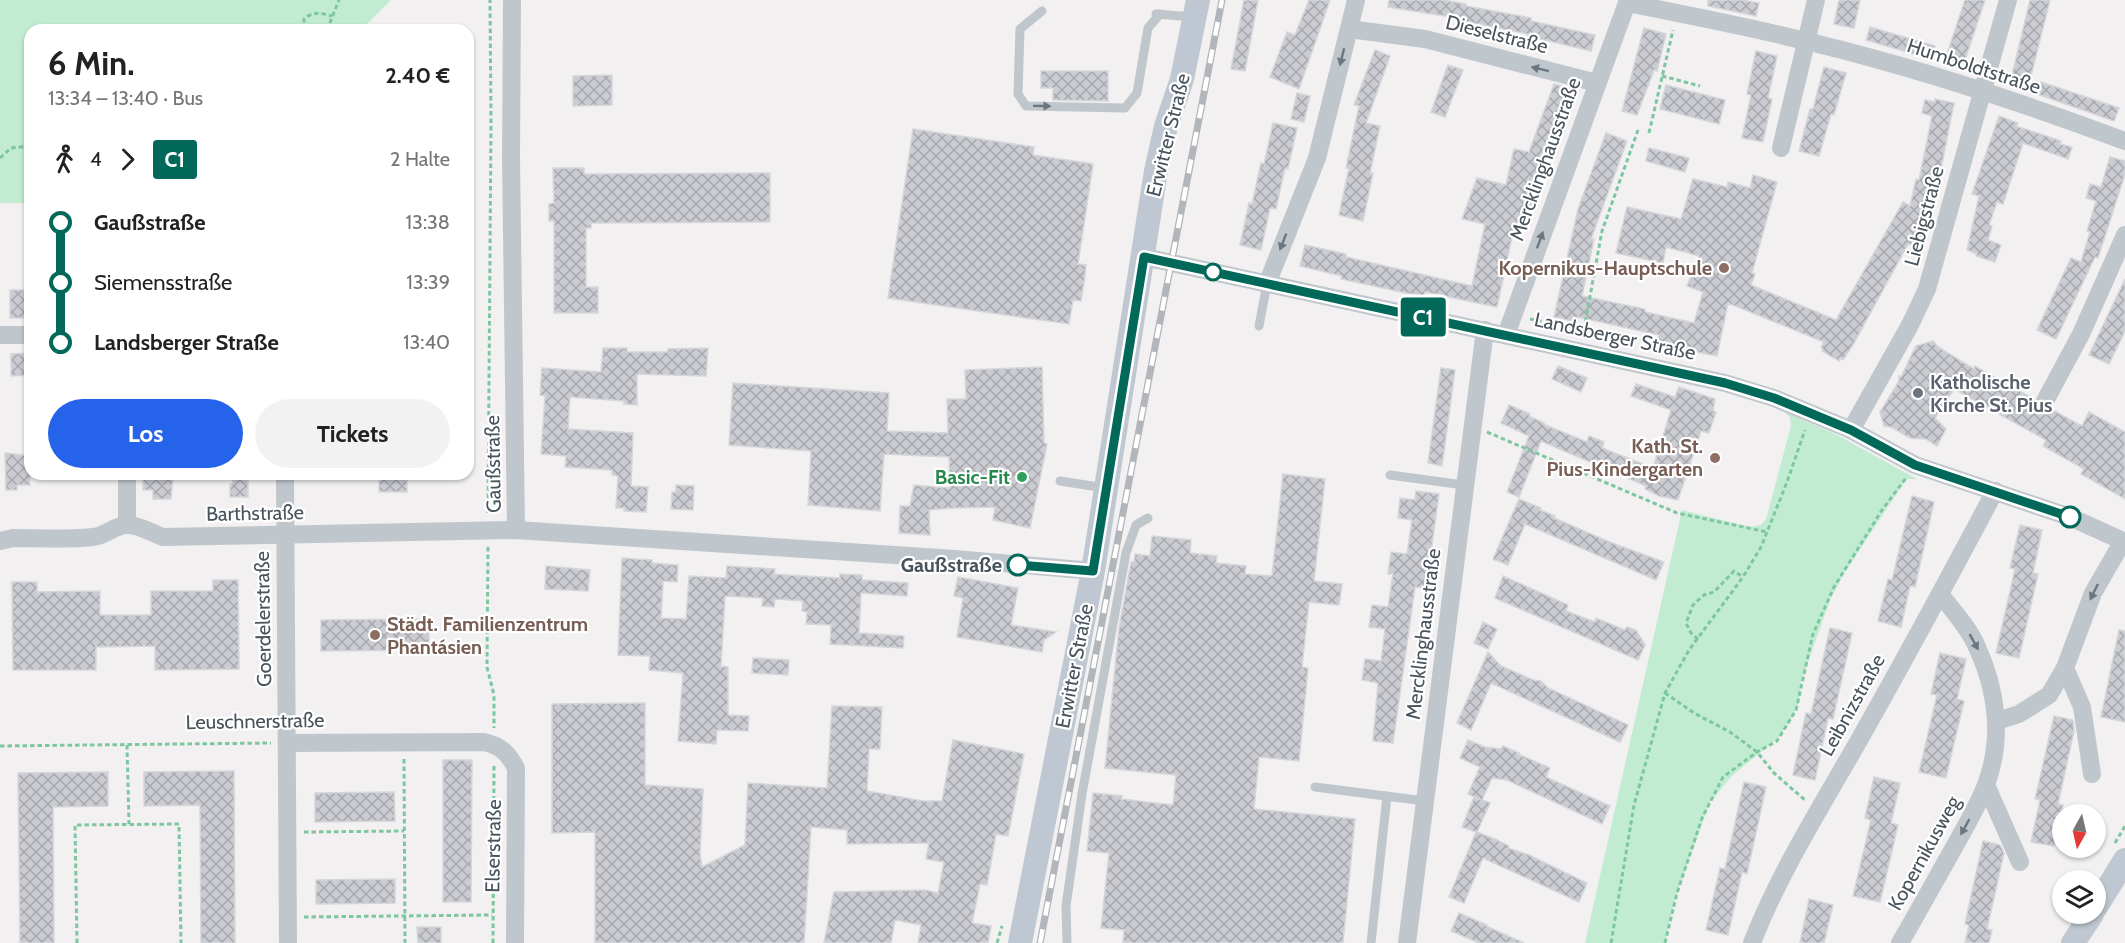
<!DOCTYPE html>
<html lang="de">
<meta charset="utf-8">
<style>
body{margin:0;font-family:Cabin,sans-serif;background:#f2f2f2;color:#222;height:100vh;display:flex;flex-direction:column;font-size:22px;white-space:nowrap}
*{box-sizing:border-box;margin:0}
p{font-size:20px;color:#767676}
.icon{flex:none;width:33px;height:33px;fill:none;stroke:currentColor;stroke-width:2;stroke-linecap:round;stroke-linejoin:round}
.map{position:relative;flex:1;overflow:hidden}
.sheet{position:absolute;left:24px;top:24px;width:450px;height:456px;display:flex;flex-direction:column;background:#fff;border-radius:18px;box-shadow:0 2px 4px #0004}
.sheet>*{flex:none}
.badge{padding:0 12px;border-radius:4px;font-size:21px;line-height:39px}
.needle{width:39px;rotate:188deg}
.controls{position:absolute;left:2052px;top:804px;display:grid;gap:12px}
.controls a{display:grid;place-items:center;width:54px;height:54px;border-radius:50%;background:#fff;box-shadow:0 2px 4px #0004;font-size:30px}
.map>.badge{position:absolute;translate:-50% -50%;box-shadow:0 0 0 3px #fff}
.legs{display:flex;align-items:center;gap:9px;height:66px;padding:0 24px;font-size:20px}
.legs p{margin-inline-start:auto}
.head{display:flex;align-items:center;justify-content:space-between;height:102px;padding:0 24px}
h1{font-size:33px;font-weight:700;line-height:45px}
.primary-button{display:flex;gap:12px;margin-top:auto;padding:12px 24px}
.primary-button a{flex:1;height:69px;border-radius:36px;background:#2563eb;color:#fff;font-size:24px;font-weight:700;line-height:69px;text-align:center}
.primary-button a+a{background:#f2f2f2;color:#222}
ul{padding:0 24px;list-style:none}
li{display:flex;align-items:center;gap:21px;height:60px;font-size:22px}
li i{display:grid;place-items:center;width:9px;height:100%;margin:0 8px;background:currentColor}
li i::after{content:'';width:15px;height:15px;margin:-8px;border:4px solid;border-radius:50%;background:#fff}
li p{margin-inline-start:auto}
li:first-child i{background:linear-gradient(#0000 50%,currentColor 0)}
li:last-child i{background:linear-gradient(currentColor 50%,#0000 0)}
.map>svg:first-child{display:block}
</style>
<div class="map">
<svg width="2125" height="943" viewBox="0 0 2125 943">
<defs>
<pattern id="building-cross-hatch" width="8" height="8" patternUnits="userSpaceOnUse" patternTransform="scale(1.5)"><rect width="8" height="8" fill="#caccd2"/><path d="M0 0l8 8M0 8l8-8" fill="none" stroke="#a6a8ae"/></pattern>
</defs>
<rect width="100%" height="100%" fill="#f2f0f0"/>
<g fill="#c2ecd1">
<path d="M0,0h391l-25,25 -1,5h-335v173h-30z"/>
<path d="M1783,411l54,24 80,44h-10l-6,8 -56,85 -15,28 -29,82 -2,20 -9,20 -11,15 -46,38 -23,27 -35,97 -10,44h-80l97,-433 68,17 11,-2 5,-6 25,-93 -1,-9z"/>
</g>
<g fill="url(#building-cross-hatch)" stroke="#d4d6da" stroke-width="1.5">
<path d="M1244,0h14l-13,71 -14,-2z"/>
<path d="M1309,0h21l-31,89 -29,-12 17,-45 8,3z"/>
<path d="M1389,0h54l23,4v2l65,12v3l64,14 -4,16 -63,-15v-2l-65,-13 1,-2 -76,-12z"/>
<path d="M1708,0h34l17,3 -3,13 -48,-10z"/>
<path d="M1839,0h21l-6,28 -20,-4z"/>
<path d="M1965,0h20l-20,60 -18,-6z"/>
<path d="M2030,0h20l-20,80 -18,-5z"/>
<path d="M1870,27l65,19 -4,13 -65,-19z"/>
<path d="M1644,28l22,6 -9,37 -3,-1 -17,45 -15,-4z"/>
<path d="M1375,50l15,6 -24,67 14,3 -10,47h3l-10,48 -24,-6 10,-47h-3l13,-62 -5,-1z"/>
<path d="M1756,51l21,5 -9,42 4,1 -9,43 -21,-4 9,-43 -4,-1z"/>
<path d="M1448,65l15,5 -18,47 -14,-5z"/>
<path d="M1824,67l22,6 -12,42 -3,-1 -12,42 -20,-5 11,-42h3z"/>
<path d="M1041,71h67v30l-55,-1v-12h-12z"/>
<path d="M612,75v30l-39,1v-30z"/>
<path d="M2041,82l78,26 -5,13 -77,-27z"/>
<path d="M1554,84l16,4 -19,53 -4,6 -3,-1 -17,80 -12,-3 -18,84 -72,-15 -1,4 -18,-3 -65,-14 1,-3 -42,-10 5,-21 41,9v3l126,29 13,-62 -23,-5 15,-41 29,7 8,-36 15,3z"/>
<path d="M1666,85l59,15 -6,24 -59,-15z"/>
<path d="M1297,93l13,3 -6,26 -13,-3z"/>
<path d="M1935,99l19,4 -15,76 -7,-1 -8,36 7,4 -16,29 -7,-3 -54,99 -11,17 -3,-2 -1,3 -17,-10 1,-2 -2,-2 3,-5 -96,-39 -11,53 -60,-11 2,-10 -81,-18 -1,5 -23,-5 24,-108 28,-76 21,8 -36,98h3l-12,57 63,13v3l49,11 9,-31 -16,-6 12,-30 -33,-9 -3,16 -47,-10 11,-46 54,12 12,-40 34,8 1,-5 22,6 3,-13 24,7 -25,91 3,1 -4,11 85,35 67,-118 7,4 6,-27 3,1 13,-64 -10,-3 3,-13 10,2z"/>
<path d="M1999,116l19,7 -2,3 45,15 -1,3 12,3 -4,12 -45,-16 -20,61 -6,-2 -8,23 3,1 -4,14 13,5 -6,17 -19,-6 1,-2 -10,-4 12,-54 -7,-2z"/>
<path d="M1273,123l24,5 -9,41 -3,-1 -9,41 -6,-1 -9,42 -21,-5 9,-42 3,1 9,-41 3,1z"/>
<path d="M913,129l121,18 -1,8 60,9 -15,100 8,1 -2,18 -3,18 -8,-1 -4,24 -181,-26z"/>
<path d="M1649,148l40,10 -4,14 -39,-11z"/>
<path d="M2110,157l15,4v13l-27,84 -3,-1 -39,82 -19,-9 34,-72 10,4 9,-30 -3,-1 9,-30 -10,-3 4,-14 11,3z"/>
<path d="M553,168h31v6l186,-1v49l-179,1v5h-5v59h12v26h-44v-92h-5v-17l5,-1z"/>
<path d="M2125,279v52l-16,33 -20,-9z"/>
<rect x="10" y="290" width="20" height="28"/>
<path d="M1933,341l5,6 36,22 1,-3 59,33v9l5,5 6,1 8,-4 29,16 7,-14 36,20v67l-44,-25 3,-5 -41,-23 3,-6 -92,-51 -19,29 11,11 -9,17 -11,-7 -16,-1 -19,-11 -7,-1 -4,-14 19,-31v-5l2,1 9,-19 6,-12z"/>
<path d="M603,348h24v4h41v-3l40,-1 -2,28 -69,-2v31l-13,-1v-3l-54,-4 -2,32 65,4 -2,53 17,1 -2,25 -22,-1 1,-3h-9l2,-32 -6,-1v-5l-47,-3 1,-11 -25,-2 4,-58 -5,-1 2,-27 59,4z"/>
<path d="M30,353v22l-19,1v-22z"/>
<path d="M1558,366l29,12 -6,14 -29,-13z"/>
<path d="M1042,367l2,76 3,1 -17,84 -37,-8 2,-13 -42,1 -24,2 1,25 -31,-2 1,-27h10l4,-21 36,3 -1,-31 -65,-3 -4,57 -72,-6 3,-54 -82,-6 4,-62 156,10 -2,38 61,2 -1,-34h19l-1,-29z"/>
<path d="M1441,368l14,2 -13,96 -14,-3z"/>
<path d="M1636,384l39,13 4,-10 36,12 -2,12 3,1 -7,21 -8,-2 -23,69 -19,-4 -14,-7 1,-3 -105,-45 -22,56 -12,-5 22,-56 -28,-13 8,-18 21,9 -1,2 15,7 -1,1 44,18 2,-6 15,6 -2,6 51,20 18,-58 -40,-14z"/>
<path d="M5,453l25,3v29h-13v5h-11z"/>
<path d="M143,474h30l-2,25h-18v-9h-10z"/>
<path d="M232,474h16v23h-18v-13h3z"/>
<path d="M379,474l28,1v17h-28z"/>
<path d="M1283,474l42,5 -11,102 28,3 -3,21 -30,-3 -7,65 6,1 -9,93 -40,-4 -5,52 101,10 -12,124h-220l1,-13 -23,-2 8,-75 -22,-2 6,-58 29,3 -1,3 52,6 3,-30 -71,-7 14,-140 12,-66h3l1,-8 15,2 2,-20 39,4 -1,13 27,3 -1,7 30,3 -1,8 27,2z"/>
<path d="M676,485l18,1 -1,24 -22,-1 1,-17h4z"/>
<path d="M1416,491l23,3 -13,94 -11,-1 -22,156 -20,-2 5,-58 -16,-3 3,-21 16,2 4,-32 -16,-2 3,-22 16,2 5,-33h-5l3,-22 16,2 5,-34 -14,-2 2,-20 15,2z"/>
<path d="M1912,496l22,6 -19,85 -5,-1 -9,41 -23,-6 10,-42 4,1z"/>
<path d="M1519,499l22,9 -1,2 15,6 -1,2 58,25 52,19 -8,18 -131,-56 -17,41 -15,-6z"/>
<path d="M2020,525l22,5 -9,43 5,1 -19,84 -23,-5 19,-84 -5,-1z"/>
<path d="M622,558l30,2v3l26,2 -1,17 -14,-1 -2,37 25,1 3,-43 37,2 1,-12 48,3 -1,5 30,2 36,2v-4l22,1v5l46,3 -1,13 -46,-3 -2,40 45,3 -1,12 -73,-4 1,-19 -25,-1 1,-12 -5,-1 1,-10 -28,-2 -1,8 -12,-1 1,-8 -38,-2 -4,70 7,1v48l21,1 -1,15 -31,-1 -1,14 -38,-3 5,-68 -34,-3 1,-14 -32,-1z"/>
<path d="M546,566l44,4 -2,21 -43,-2z"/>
<path d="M1503,576l65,29 -2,6 29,11 1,-4 29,12 2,-3 9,3 9,15 -7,15 -143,-62z"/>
<path d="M958,577l60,11 -7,37 45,7 -12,8 -2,12 -85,-15 6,-39 -9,-2z"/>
<path d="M213,580h25l1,89 -84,1v-24l-59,1v23h-83l-1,-88h25v10l63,-1v24h51v-24h62z"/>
<path d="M429,619v31l-108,1v-31z"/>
<path d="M1483,622l14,7 -9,20 -14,-6z"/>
<path d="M1830,628l22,5 -19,86 -5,-1 -13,62 -22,-5 13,-62 5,1z"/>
<path d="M2119,630l6,1v91l-24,-5z"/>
<path d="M1488,652l13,14 32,14 8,1 7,7 80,37 -8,17 -129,-59 -20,47 -14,-7z"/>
<path d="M1940,653l26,6 -9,40 7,2 -18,77 -27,-6 18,-77 -6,-1z"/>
<path d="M753,658l36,2 -1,15 -36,-2z"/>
<path d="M645,703v82l58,4 -3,65 2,13 43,-22 3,-62 79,5 5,-82 50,1 -2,42h-11l-2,42 56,10h19l11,-61 71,14 -16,82 -12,-2 -9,51 -7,-1 -8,39 19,3 -3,17h-70l3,-18 -26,-5 -4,23h-67l10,-51 91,-2 13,3 6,-31 -18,-3 3,-16 -82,1v-14l-36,-3 -7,116h-209v-111l-43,1v-129z"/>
<path d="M2054,716l19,4 1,11 -16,73 5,1 -9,41 -23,-4 9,-42 -5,-1z"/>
<path d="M1468,740l17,7 16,2 2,-3 16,7 -1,1 32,14 -4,9 64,29 -8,18 -95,-44 -15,-2 -10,22 8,3 -13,29 20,8 12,6 -1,2 21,7 58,28 -8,19 -96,-44 -19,45 -15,-6 27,-65 -14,-5 12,-30 7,3 -13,-6 12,-27 -20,-9z"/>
<path d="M443,760h29l-1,142h-28z"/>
<path d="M234,771l1,172h-34l-1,-138 -56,1v-34z"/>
<path d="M108,772v34l-55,1 1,136h-34l-2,-170z"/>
<path d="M1874,777l26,6 -9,40 7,2 -18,77 -27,-6 18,-76 -6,-2z"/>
<path d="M1744,782l22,5 -19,87 -5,-2 -14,63 -22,-5 14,-62 5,1z"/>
<path d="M394,792l1,29 -80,1v-29z"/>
<path d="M1983,841l17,4 4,8 -17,76 5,1 -3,13h-24l4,-18 -4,-1z"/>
<path d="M395,879v24l-79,1v-24z"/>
<path d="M1809,899l24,6 -9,38h-24z"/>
<path d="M1459,913l28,12 -1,1 38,17h-45l-28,-12z"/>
<path d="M417,927h24v16h-23z"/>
</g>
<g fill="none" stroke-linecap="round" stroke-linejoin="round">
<g stroke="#7dc7a0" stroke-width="3" stroke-dasharray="4.5 3" stroke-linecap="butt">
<path d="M304,30v-11c9,-8 17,-6 28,-3"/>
<path d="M327,30l12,-30"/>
<path d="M1662,76l38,10"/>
<path d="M1649,133l24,-103"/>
<path d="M0,158l11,-10 19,-2"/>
<path d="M1530,319l112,21"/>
<path d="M1584,329l18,-98 36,-101"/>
<path d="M1487,432l190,81 90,19"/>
<path d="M488,513l3,-390 -1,-123"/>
<path d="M488,547l-1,120 7,28v33"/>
<path d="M1698,639l-7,-6 -5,-10 7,-18 11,-10 10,-3 20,-21 9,6"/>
<path d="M1665,693l29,20 36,19 27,20 17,21 32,28"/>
<path d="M127,745l2,79"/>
<path d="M0,746l271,-3"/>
<path d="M404,759l1,184"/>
<path d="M304,832l100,-1"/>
<path d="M2115,843l10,-17"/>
<path d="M304,917l188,-2"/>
<path d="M77,943l-2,-118 104,-1 2,119"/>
<path d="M493,943l1,-178"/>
<path d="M997,943l5,-17"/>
<path d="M1611,943l23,-138 31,-112 24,-43 54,-73 18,-30 26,-65 18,-52"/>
<path d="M1665,943l12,-50 25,-75 21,-41 34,-25 20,-11 19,-31 17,-76 21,-47 48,-77 24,-32"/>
</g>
<g stroke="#bfc7cd" stroke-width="9">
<path d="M1042,11l-22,18 -2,65 8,12 99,2 12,-15 11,-65 12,-14"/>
<path d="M1156,14l37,3"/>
<path d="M1259,326l8,-42"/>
<path d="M1390,475l74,10"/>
<path d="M1060,481l45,7"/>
<path d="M1315,787l110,14"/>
<path d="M1067,943l-1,-37 16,-112 44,-241 10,-28 12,-7"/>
<path d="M1371,943l16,-147"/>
</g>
<g stroke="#bfc7cd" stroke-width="18">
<path d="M512,0l-1,158 5,372"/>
<path d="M1627,3c91,18 181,36 270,62 77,22 153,48 228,76"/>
<path d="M1349,29l76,10 172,44"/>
<path d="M1781,148l35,-148"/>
<path d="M1144,257l581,126 49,15 77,32 64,35 155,52 55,25"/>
<path d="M1267,284l50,-126 39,-158"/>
<path d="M0,335h30"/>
<path d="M1506,335l122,-335"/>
<path d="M2044,403l37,-69 44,-99"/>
<path d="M1851,430l59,-105 17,-36 81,-289"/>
<path d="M127,474v51"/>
<path d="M285,474l3,469"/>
<path d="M0,541l13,-3c26,0 54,2 80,-1 13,-1 21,-12 35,-12 12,0 23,8 35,12l353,-7 439,29 138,12"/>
<path d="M2065,668l17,39 10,67"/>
<path d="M1997,721l22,-7 30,-19 16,-27 28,-75 30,-52"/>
<path d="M287,743l197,-1c17,4 24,11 32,26l-1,175"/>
<path d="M1986,785l34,77"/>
<path d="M1407,943l78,-613"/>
<path d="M1752,943c27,-70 69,-136 106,-201 47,-83 92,-166 137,-251"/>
<path d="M1900,943c18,-31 35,-62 52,-92 12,-22 25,-43 34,-66 17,-46 11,-94 -9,-138 -8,-19 -24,-36 -37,-53"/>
</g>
<g stroke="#bfc8d2" stroke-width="24">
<path d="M2096,907l29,-47"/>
<path d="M1020,943l73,-372 63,-400 10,-45 16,-47 16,-79"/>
<path d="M2073,943l19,-29"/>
</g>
<g stroke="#b2b5b9" stroke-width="7">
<path id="rail" d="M1040,943l182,-943"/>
</g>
<use href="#rail" stroke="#fff" stroke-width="4.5" stroke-dasharray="14" stroke-linecap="butt"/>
</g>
<defs><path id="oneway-solid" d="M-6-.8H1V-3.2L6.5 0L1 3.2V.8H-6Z" transform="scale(1.5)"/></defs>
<g fill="#6c767e">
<use href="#oneway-solid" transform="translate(1342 57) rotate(104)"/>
<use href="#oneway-solid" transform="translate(1540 69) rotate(-166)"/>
<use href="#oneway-solid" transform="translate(1042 106) rotate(1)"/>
<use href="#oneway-solid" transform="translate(1540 240) rotate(-70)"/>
<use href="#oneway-solid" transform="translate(1283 242) rotate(111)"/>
<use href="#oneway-solid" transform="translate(2094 592) rotate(116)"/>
<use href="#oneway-solid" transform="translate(1974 642) rotate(61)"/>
<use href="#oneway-solid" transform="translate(1965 827) rotate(119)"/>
</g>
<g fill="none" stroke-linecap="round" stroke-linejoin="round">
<g stroke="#fff" stroke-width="14">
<path id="line-1" d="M1018,565l75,6 51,-314 581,126 49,15 77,32 64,35 155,52"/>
</g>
<use href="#line-1" stroke="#02695a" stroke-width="9"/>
</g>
<g fill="#8d6e63" stroke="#fff" stroke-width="2">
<circle cx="1724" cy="268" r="6"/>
<circle cx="1715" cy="458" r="6"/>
<circle cx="375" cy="635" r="6"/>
</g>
<g fill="#fff" stroke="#02695a" stroke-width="3">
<circle cx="1213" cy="272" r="8"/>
<circle cx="2070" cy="517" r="10"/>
<circle cx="1018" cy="565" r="10"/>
</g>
<circle fill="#6b7280" stroke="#fff" stroke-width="2" cx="1918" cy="393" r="6"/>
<circle fill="#2e9e5b" stroke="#fff" stroke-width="2" cx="1022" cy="477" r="6"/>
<g text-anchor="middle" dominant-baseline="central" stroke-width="4.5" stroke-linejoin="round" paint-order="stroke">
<g font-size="20" fill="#49535c" stroke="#fff">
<text transform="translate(1497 34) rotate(14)">Dieselstraße</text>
<text transform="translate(1974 66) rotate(18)">Humboldtstraße</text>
<text transform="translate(1168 135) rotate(-76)">Erwitter Straße</text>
<text transform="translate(1545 159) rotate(-70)">Mercklinghausstraße</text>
<text transform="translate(1924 216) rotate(-75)">Liebigstraße</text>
<text transform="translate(1615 336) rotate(12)">Landsberger Straße</text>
<text transform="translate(493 464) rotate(-91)">Gaußstraße</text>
<text transform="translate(255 513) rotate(-1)">Barthstraße</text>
<text transform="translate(263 619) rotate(-91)">Goerdelerstraße</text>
<text transform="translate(1423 634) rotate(-83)">Mercklinghausstraße</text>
<text transform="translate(1074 666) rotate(-79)">Erwitter Straße</text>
<text transform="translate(1852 705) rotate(-61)">Leibnizstraße</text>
<text transform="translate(255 721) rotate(-1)">Leuschnerstraße</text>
<text transform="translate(493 846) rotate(-89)">Elserstraße</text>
<text transform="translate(1924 853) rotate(-61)">Kopernikusweg</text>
</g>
<g font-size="20" font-weight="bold" fill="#785e54" stroke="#fff" text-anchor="end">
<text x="1712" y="268">Kopernikus-Hauptschule</text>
<text x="1703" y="446">Kath. St.<tspan x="1703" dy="23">Pius-Kindergarten</tspan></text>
<text x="387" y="624" text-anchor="start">Städt. Familienzentrum<tspan x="387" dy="23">Phantásien</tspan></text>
</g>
<g font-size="20" font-weight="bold" fill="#5b616d" stroke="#fff" text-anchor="start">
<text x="1930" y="382">Katholische<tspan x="1930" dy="23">Kirche St. Pius</tspan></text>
</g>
<g font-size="20" font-weight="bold" fill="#27864d" stroke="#fff" text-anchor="end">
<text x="1010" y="477">Basic-Fit</text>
</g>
<g font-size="20" font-weight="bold" fill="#49535c" stroke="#fff" text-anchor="end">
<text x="1002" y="565">Gaußstraße</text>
</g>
</g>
</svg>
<div class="controls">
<a><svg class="needle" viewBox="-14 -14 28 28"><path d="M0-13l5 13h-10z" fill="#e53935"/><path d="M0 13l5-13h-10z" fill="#767676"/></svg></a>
<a><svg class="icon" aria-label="layers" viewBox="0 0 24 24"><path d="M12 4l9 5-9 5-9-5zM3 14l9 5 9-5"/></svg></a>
</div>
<b class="badge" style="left:1423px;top:317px;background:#02695a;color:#fff">C1</b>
<section class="sheet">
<div class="head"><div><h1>6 Min.</h1><p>13:34 – 13:40 · Bus</p></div><b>2.40 €</b></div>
<div class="legs"><svg class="icon" aria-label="walk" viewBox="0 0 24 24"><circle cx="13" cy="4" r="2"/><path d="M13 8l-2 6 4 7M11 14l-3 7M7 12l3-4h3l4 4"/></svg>4<svg class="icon" aria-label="forward" viewBox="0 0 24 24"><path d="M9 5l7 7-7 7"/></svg><b class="badge" style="background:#02695a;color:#fff">C1</b><p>2 Halte</p></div>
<ul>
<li><i style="color:#02695a"></i><b>Gaußstraße</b><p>13:38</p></li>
<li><i style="color:#02695a"></i><span>Siemensstraße</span><p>13:39</p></li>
<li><i style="color:#02695a"></i><b>Landsberger Straße</b><p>13:40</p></li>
</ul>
<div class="primary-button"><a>Los</a><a>Tickets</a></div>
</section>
</div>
